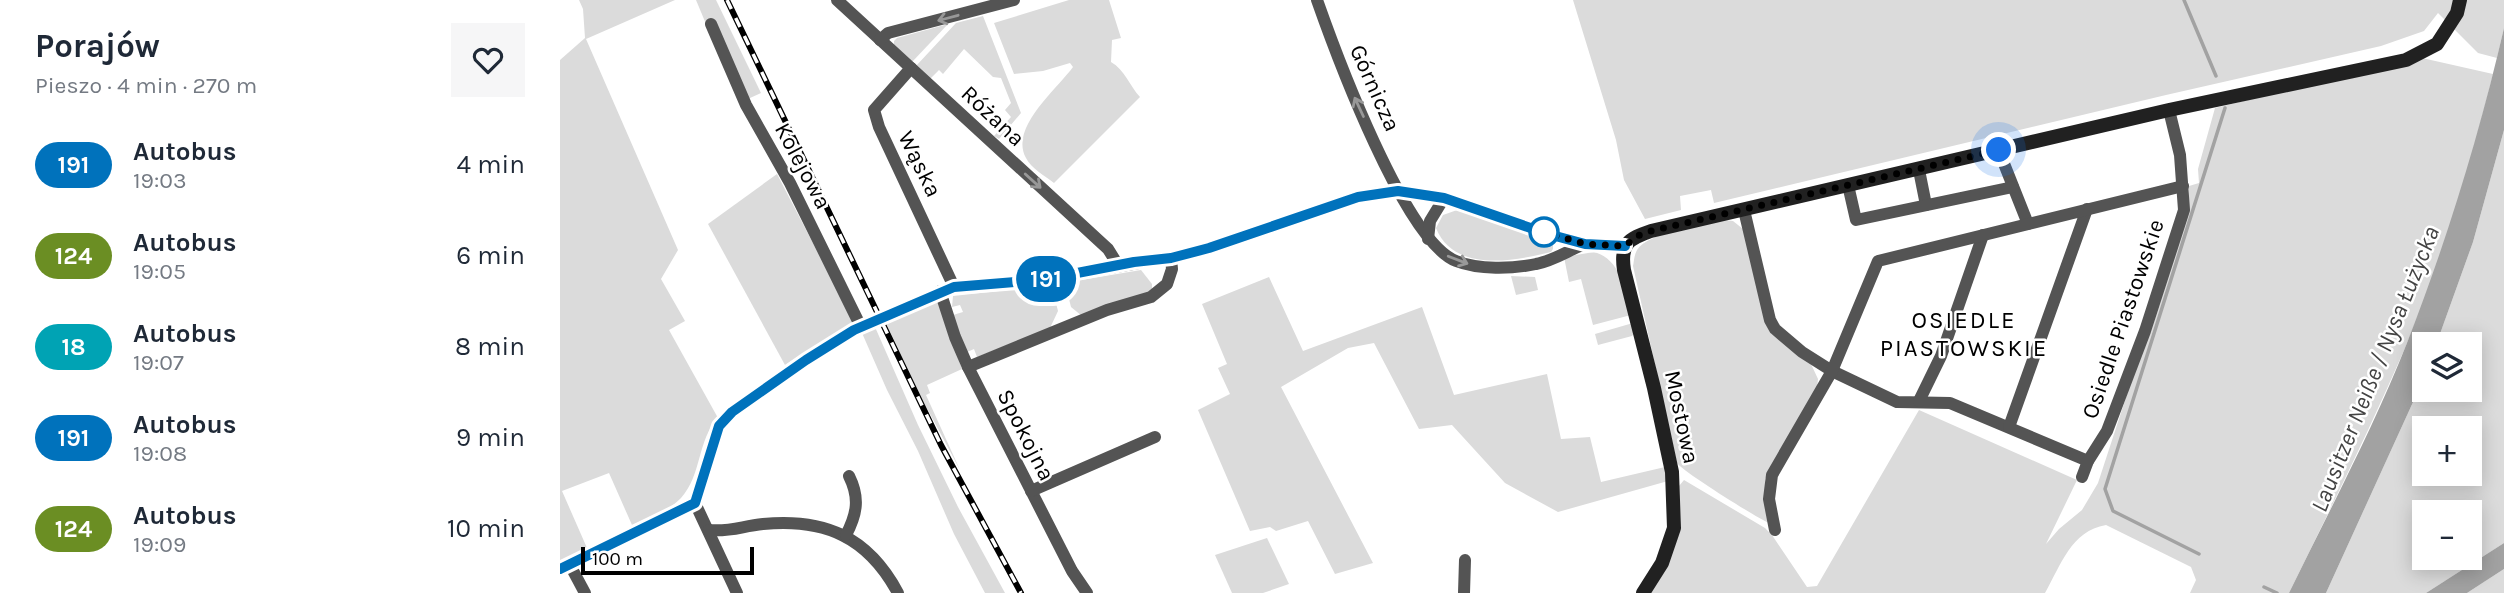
<!DOCTYPE html>
<html lang="pl">
<meta charset="utf-8">
<style>
body{margin:0;font-family:Karla,sans-serif;background:#f6f6f7;color:#1f2937;height:100vh;display:flex;flex-direction:column;font-size:26px;white-space:nowrap}
*{box-sizing:border-box;margin:0}
p{font-size:23px;color:#747a83}
.icon{flex:none;width:38px;height:38px;fill:none;stroke:currentColor;stroke-width:2;stroke-linecap:round;stroke-linejoin:round}
.map{position:relative;flex:1;overflow:hidden}
.sheet{display:flex;flex-direction:column;background:#fff;width:560px}
.sheet>*{flex:none}
.badge{padding:0 14px;border-radius:23px;font-size:24px;line-height:46px}
.fabs{position:absolute;left:1852px;top:332px;display:grid;gap:14px}
.fabs a{display:grid;place-items:center;width:70px;height:70px;border-radius:0px;background:#fff;box-shadow:0 4px 18px #0003;font-size:35px}
.scale{position:absolute;left:21px;bottom:18px;width:173px;box-sizing:border-box;padding-left:7px;border:4px solid #000;border-top:0;font-size:19px;line-height:24px;white-space:nowrap;color:#000;-webkit-text-stroke:5px #fff;paint-order:stroke}
.you{position:absolute;width:35px;height:35px;margin:-18px;border:5px solid #fff;border-radius:50%;background:#1a73e8;box-shadow:0 0 0 10px #1a73e833}
.map>.badge{position:absolute;translate:-50% -50%;box-shadow:0 0 0 4px #fff}
.round{display:grid;place-items:center;flex:none;width:74px;height:74px;border-radius:0px;background:#f6f6f7}
.head{display:flex;align-items:center;justify-content:space-between;height:119px;padding:0 35px}
h1{font-size:33px;font-weight:700;line-height:52px}
ul{padding:0;list-style:none}
li{display:flex;align-items:center;gap:21px;height:91px;padding:0 35px}
li div{flex:1}
li b{display:block;font-size:26px}
li em{font-style:normal}
li .badge{min-width:77px;font-weight:700;text-align:center}
main{display:flex;flex:1;min-height:0}
.map>svg:first-child{display:block}
</style>
<main>
<section class="sheet">
<div class="head"><div><h1>Porajów</h1><p>Pieszo · 4 min · 270 m</p></div><a class="round"><svg class="icon" aria-label="heart" viewBox="0 0 24 24"><path d="M12 20l-8-8c-3-5 5-10 8-4 3-6 11-1 8 4z"/></svg></a></div>
<ul>
<li><span class="badge" style="background:#0072bc;color:#fff">191</span><div><b>Autobus</b><p>19:03</p></div><em>4 min</em></li>
<li><span class="badge" style="background:#6b8e23;color:#fff">124</span><div><b>Autobus</b><p>19:05</p></div><em>6 min</em></li>
<li><span class="badge" style="background:#00a3b4;color:#fff">18</span><div><b>Autobus</b><p>19:07</p></div><em>8 min</em></li>
<li><span class="badge" style="background:#0072bc;color:#fff">191</span><div><b>Autobus</b><p>19:08</p></div><em>9 min</em></li>
<li><span class="badge" style="background:#6b8e23;color:#fff">124</span><div><b>Autobus</b><p>19:09</p></div><em>10 min</em></li>
</ul>
</section>
<div class="map">
<svg width="1944" height="593" viewBox="0 0 1944 593">
<rect width="100%" height="100%" fill="#fff"/>
<g fill="#dbdbdb" fill-rule="evenodd">
<path d="M19,0h96l-89,39 92,211 -17,29 24,42 -16,9 49,88c-21,22 -16,57 -37,80 -12,13 -34,20 -49,27l-23,-52 -47,18 25,57 -27,13v-501l25,-22 -2,-29z"/>
<path d="M136,0h20l45,93 -22,10z"/>
<path d="M509,0h40l12,38 -9,2 -1,22c14,8 18,23 29,35l-86,86c-9,-7 -23,-15 -28,-25 -17,-30 31,-69 47,-91l-3,-4 -27,8 -29,3 -20,-51z"/>
<path d="M1013,0h931v28l-7,30 -19,-5 -40,-40 -14,18 -43,15 -215,49 -452,108 -3,-13 -31,6 1,14 -36,9 -21,-39 -8,-40z"/>
<path d="M423,16l38,97 -22,26 -5,-3 17,-19 -6,-7 6,-7 -10,-25 -8,-1 -29,-28 -21,25 -4,-4 -9,9 -14,-13 40,-43z"/>
<path d="M388,24l-36,38 -18,-17v-4l3,-3z"/>
<path d="M1862,58l71,16c-23,93 -51,186 -88,274 -36,83 -76,164 -116,245h-99l6,-13 -5,-13 -85,-42c-35,6 -45,40 -61,68h-396l18,-28 14,-36 -2,-43 5,-6 81,48 7,7 35,52 10,-1 102,-176 158,70 -31,64 13,-15 23,-19 16,-27 91,-278v-19l10,-3 -1,-14 17,-61z"/>
<path d="M1944,130v413l-78,50h-100l98,-215v12h45v-45h-33l37,-103zM1864,429h45v45h-45zM1864,513h45v45h-45z"/>
<path d="M217,174l77,148 -69,43 -77,-141z"/>
<path d="M900,209l93,35v5l-2,3c-37,9 -97,21 -115,-24l7,-13z"/>
<path d="M1164,220l9,1 10,8 27,103 41,32 7,15 -1,9 -52,91 4,44c-12,-5 -87,-52 -92,-60l-44,-197c1,-4 1,-11 4,-16 11,-18 67,-25 87,-30z"/>
<path d="M1034,252c28,8 30,38 37,63l-38,10 -12,-46 -12,3 -5,-25z"/>
<path d="M581,270l11,14v7l-70,25 -11,-9 -3,-12 7,-14z"/>
<path d="M951,276l24,1 3,13 -22,5z"/>
<path d="M709,277l34,74 119,-44 32,88 93,-21 14,65 29,-2 11,45 64,-15 3,14 -110,31 -53,-29 -53,-58 -33,4 -45,-86 -26,5 -67,39 92,176 -38,11 -27,-53 -32,10 -6,-4 -20,4 -52,-121 32,-16 -12,-26 9,-4 -25,-60z"/>
<path d="M510,281l-5,14 -7,2 -13,-11z"/>
<path d="M478,287l17,12 3,12 -8,17 -73,29 -3,-8 -9,4 -12,-38 10,-3 -3,-7 -8,2 1,-11z"/>
<path d="M371,300l7,3 24,66 -35,16 3,8 -4,2 34,75 -39,-73 -36,-76z"/>
<path d="M1073,323l1,10 -2,3 -34,9 -3,-11z"/>
<path d="M315,327l43,98 40,82 47,86h-20l-31,-59 -36,-83 -31,-61 -25,-57z"/>
<path d="M707,538l22,46 -26,9h-31l-17,-38z"/>
<path d="M1944,569v24h-37z"/>
</g>
<g fill="#a2a2a2">
<path d="M1944,28v102l-31,112 -37,103h-12v33l-98,215h-37c40,-82 84,-164 118,-250 40,-103 72,-207 97,-315z"/>
<path d="M1944,543v26l-37,24h-41z"/>
</g>
<g fill="none" stroke-linecap="round" stroke-linejoin="round">
<g stroke="#a2a2a2" stroke-width="3.5">
<path d="M1624,0l32,76"/>
<path d="M1639,554l-86,-43 -8,-22 120,-381"/>
<path d="M1704,587l13,6"/>
</g>
<g stroke="#545454" stroke-width="12">
<path d="M277,0l271,249 10,16"/>
<path d="M757,0c19,54 88,241 139,261 23,9 56,8 80,3 17,-3 33,-14 49,-20"/>
<path d="M151,24l35,81 44,78 71,144"/>
<path d="M320,40l8,-7 126,-33"/>
<path d="M351,68l-37,42 5,17 75,160"/>
<path d="M1439,151l29,73"/>
<path d="M1359,170l7,35"/>
<path d="M1288,185l8,35 157,-33"/>
<path d="M1184,210l26,110 5,9 27,23 30,19 65,31 53,1 138,58"/>
<path d="M868,239l2,-18 14,-23"/>
<path d="M380,291l15,46 13,30 104,204 15,22"/>
<path d="M408,367l139,-57 44,-13 16,-13 5,-15 -1,-11"/>
<path d="M1359,401l22,-45 42,-121"/>
<path d="M1449,427l78,-218"/>
<path d="M1522,477l6,-16 19,-30 38,-100 39,-121 -4,-55 -11,-45"/>
<path d="M471,491l124,-54"/>
<path d="M135,503l42,90"/>
<path d="M149,530c22,2 33,-4 54,-6 62,-6 105,13 135,69"/>
<path d="M1215,530l-6,-31 3,-24 60,-104 46,-110 305,-75"/>
<path d="M286,535c11,-21 14,-37 3,-59"/>
<path d="M10,565l15,28"/>
<path d="M0,569l135,-66 24,-77 13,-14 74,-52 48,-30 100,-43 87,-7 149,-26 155,-53 30,-8 23,-2 46,7 104,36 37,10 40,2"/>
<path d="M904,593l1,-33"/>
</g>
<path stroke="#212121" stroke-width="14" d="M1083,593l19,-30 12,-35 -2,-56 -18,-84 -30,-118c-4,-26 4,-31 27,-39l518,-121 237,-50 31,-16 20,-31 3,-13"/>
<g stroke="#000" stroke-width="6">
<path id="rail" d="M167,0l214,445 80,148"/>
</g>
<use href="#rail" stroke="#fff" stroke-width="3.5" stroke-dasharray="10" stroke-linecap="butt"/>
</g>
<defs><path id="oneway-shaft" d="M-6 0H5M1.5-3L5.5 0L1.5 3" fill="none" stroke-width="1.6" stroke-linecap="round" stroke-linejoin="round" transform="scale(1.75)"/></defs>
<g stroke="#989898">
<use href="#oneway-shaft" transform="translate(388 18) rotate(165)"/>
<use href="#oneway-shaft" transform="translate(799 107) rotate(-115)"/>
<use href="#oneway-shaft" transform="translate(473 181) rotate(42)"/>
<use href="#oneway-shaft" transform="translate(898 260) rotate(21)"/>
</g>
<g fill="none" stroke-linecap="round" stroke-linejoin="round">
<g stroke="#fff" stroke-width="16">
<path id="line" d="M0,569l135,-66 24,-77 13,-14 74,-52 48,-30 100,-43 87,-7 93,-18 37,-4 38,-10 149,-51 40,-6 46,7 104,36 37,10 40,2"/>
</g>
<use href="#line" stroke="#0072bc" stroke-width="10"/>
<path stroke="#000" stroke-width="7" stroke-dasharray="0 12.6" d="M984,232l41,12 40,2 12,-10 14,-5 348,-81"/>
</g>
<circle fill="#fff" stroke="#0072bc" stroke-width="3.5" cx="984" cy="232" r="14"/>
<g text-anchor="middle" dominant-baseline="central" stroke-width="5" stroke-linejoin="round" paint-order="stroke">
<g font-size="23" fill="#000" stroke="#fff">
<text transform="translate(815 88) rotate(66)">Górnicza</text>
<text transform="translate(433 116) rotate(43)">Różana</text>
<text transform="translate(360 164) rotate(64)">Wąska</text>
<text transform="translate(243 166) rotate(62)">Kolejowa</text>
<text transform="translate(1563 319) rotate(-71)">Osiedle Piastowskie</text>
<text transform="translate(1122 417) rotate(78)">Mostowa</text>
<text transform="translate(466 435) rotate(63)">Spokojna</text>
</g>
<g font-size="24" letter-spacing="2" fill="#000" stroke="#fff">
<text x="1404" y="320">OSIEDLE<tspan x="1404" dy="28">PIASTOWSKIE</tspan></text>
</g>
<g font-size="24" font-style="italic" fill="#434343" stroke="#fff">
<text transform="translate(1815 369) rotate(-68)">Lausitzer Neiße / Nysa Łużycka</text>
</g>
</g>
</svg>
<div class="fabs">
<a><svg class="icon" aria-label="layers" viewBox="0 0 24 24"><path d="M12 4l9 5-9 5-9-5zM3 14l9 5 9-5"/></svg></a>
<a>+</a>
<a>−</a>
</div>
<div class="scale">100 m</div>
<div class="you" style="left:1439px;top:150px"></div>
<b class="badge" style="left:486px;top:279px;background:#0072bc;color:#fff">191</b>
</div>
</main>
